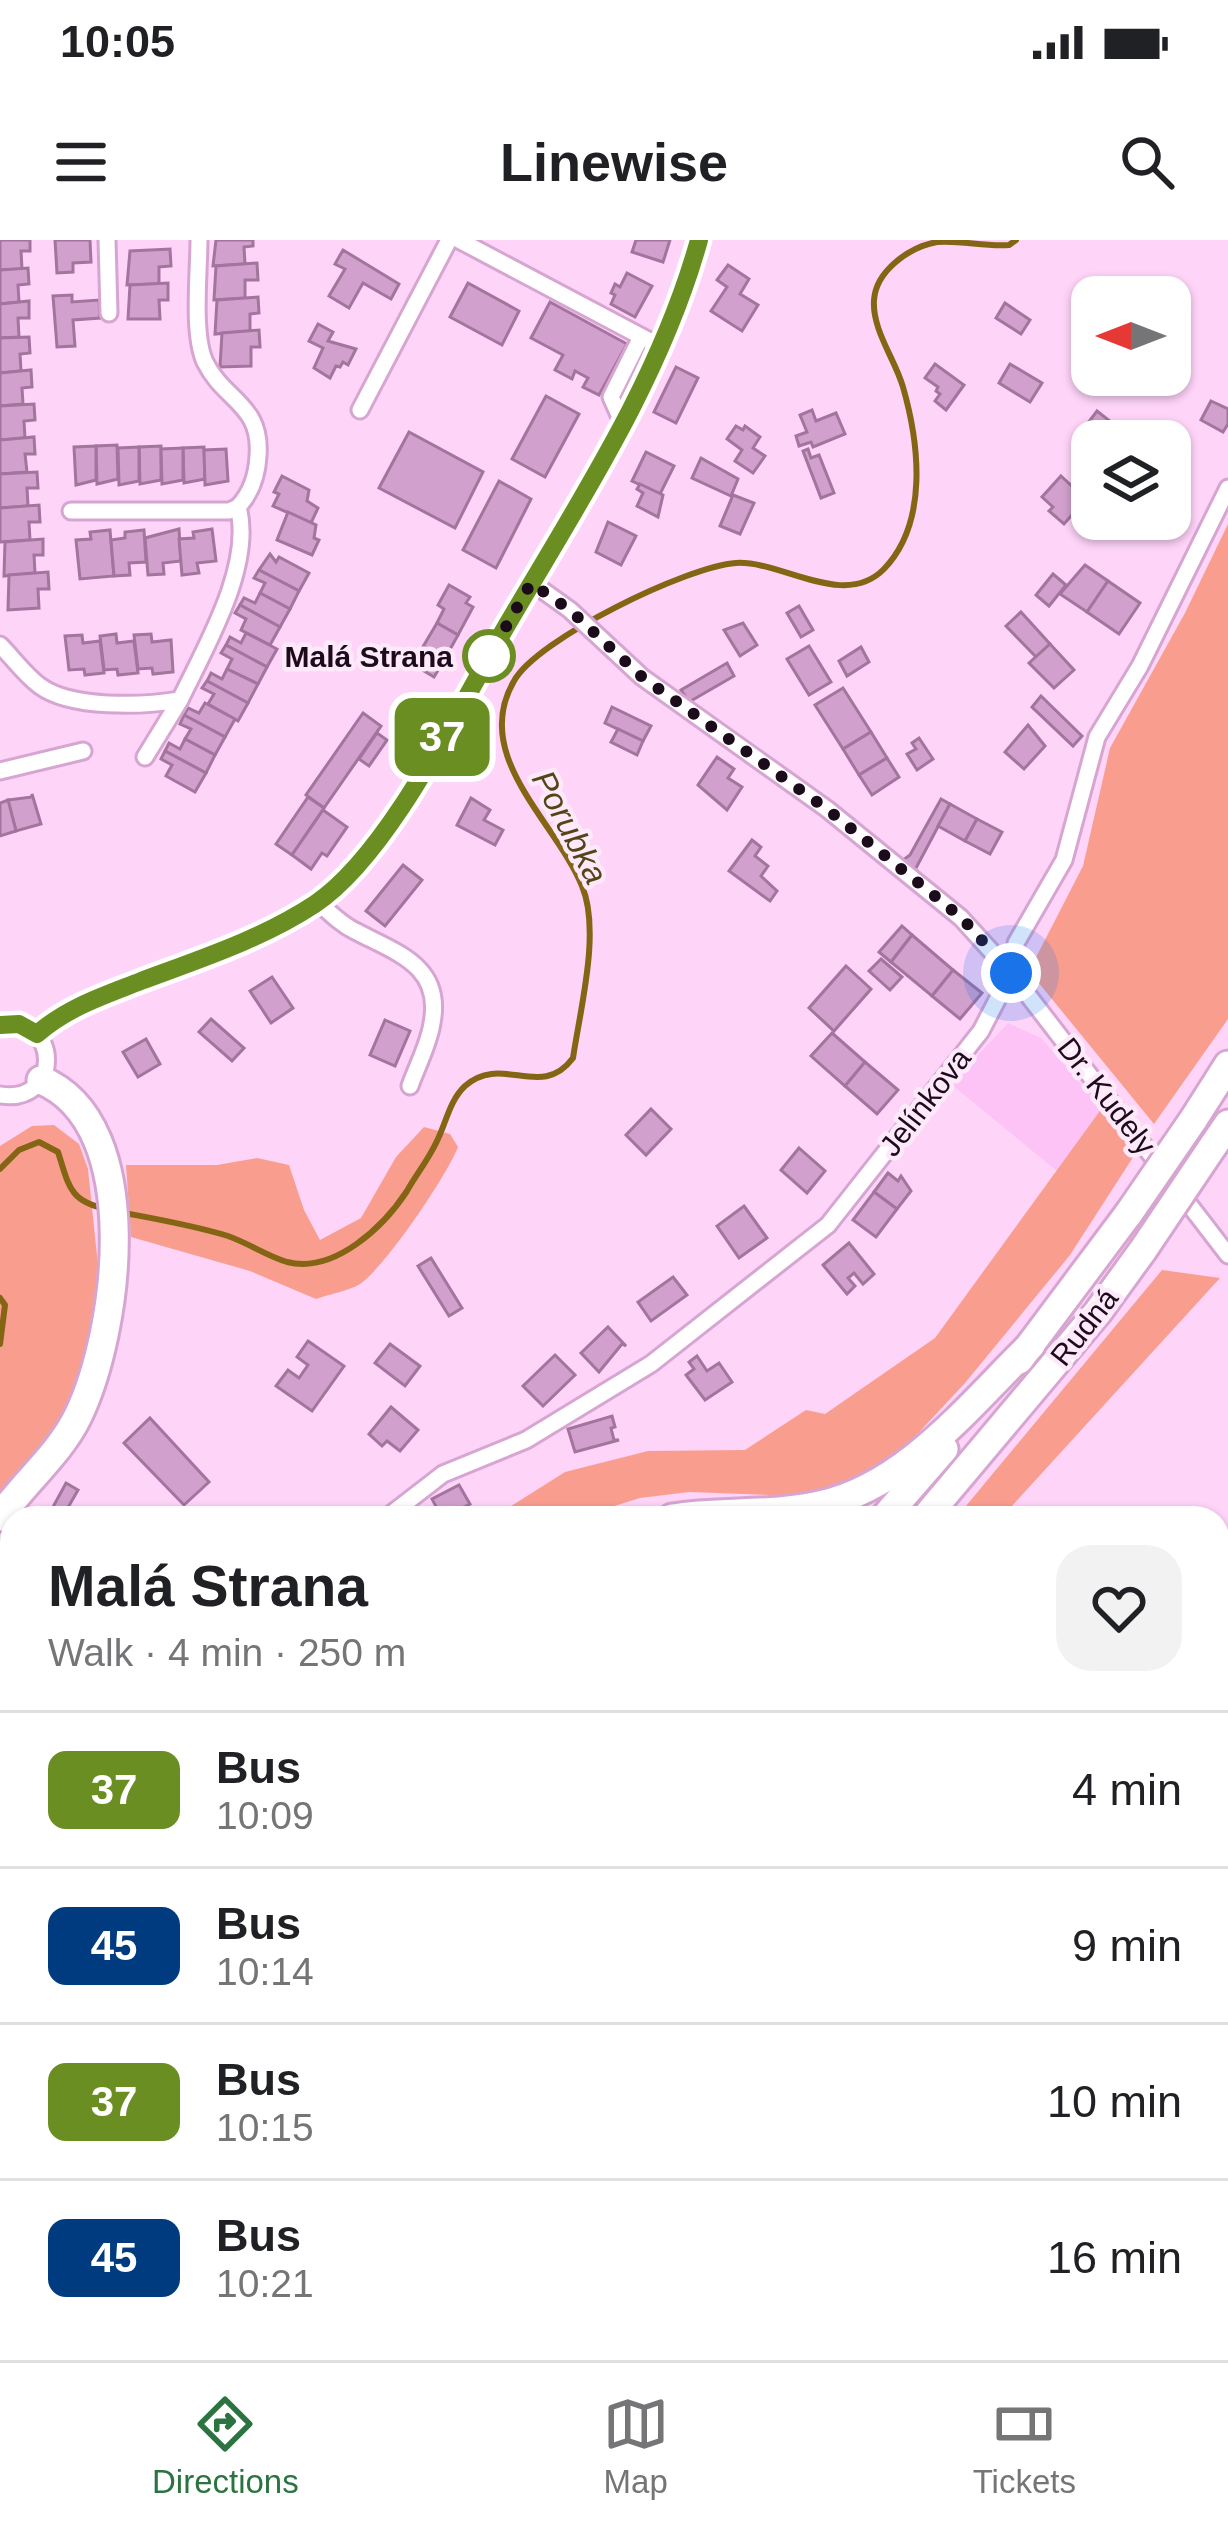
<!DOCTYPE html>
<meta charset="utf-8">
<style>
body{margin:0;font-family:Arial,sans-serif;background:#f2f2f2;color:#202124;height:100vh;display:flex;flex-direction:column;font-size:45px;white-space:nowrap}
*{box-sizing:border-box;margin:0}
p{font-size:39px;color:#757577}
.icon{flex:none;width:66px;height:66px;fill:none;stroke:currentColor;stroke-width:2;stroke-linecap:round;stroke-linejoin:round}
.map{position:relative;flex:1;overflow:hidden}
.sheet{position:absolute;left:0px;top:1266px;width:1230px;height:855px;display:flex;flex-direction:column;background:#fff;border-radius:36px 36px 0 0;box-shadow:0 3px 9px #0004}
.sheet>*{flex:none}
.badge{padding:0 24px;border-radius:18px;font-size:42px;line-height:78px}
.needle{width:78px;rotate:270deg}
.tools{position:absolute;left:1071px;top:36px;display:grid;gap:24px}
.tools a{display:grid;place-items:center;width:120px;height:120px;border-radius:24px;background:#fff;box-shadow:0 3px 9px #0004;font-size:60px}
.you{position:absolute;width:60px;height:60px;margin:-30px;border:9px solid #fff;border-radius:50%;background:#1a73e8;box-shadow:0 0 0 18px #1a73e833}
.map>.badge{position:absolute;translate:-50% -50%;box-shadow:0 0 0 6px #fff}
.round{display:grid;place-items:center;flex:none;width:126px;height:126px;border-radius:36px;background:#f2f2f2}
.headline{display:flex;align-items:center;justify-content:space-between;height:204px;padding:0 48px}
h1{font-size:57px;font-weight:700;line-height:90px}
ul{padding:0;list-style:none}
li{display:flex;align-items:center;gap:36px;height:156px;padding:0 48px;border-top:3px solid #e0e0e0}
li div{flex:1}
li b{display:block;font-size:45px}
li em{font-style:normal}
li .badge{min-width:132px;font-weight:700;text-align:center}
.status{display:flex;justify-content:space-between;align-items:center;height:84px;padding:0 60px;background:#fff;direction:ltr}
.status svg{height:33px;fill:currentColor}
header{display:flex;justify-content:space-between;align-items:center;height:156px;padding:0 48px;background:#fff;font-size:54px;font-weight:700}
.tab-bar{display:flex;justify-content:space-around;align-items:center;height:168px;border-top:3px solid #e0e0e0;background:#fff;font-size:33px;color:#757577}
.tab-bar a{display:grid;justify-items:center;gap:6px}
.tab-bar .on{color:#2b7340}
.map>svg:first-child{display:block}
</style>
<div class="status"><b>10:05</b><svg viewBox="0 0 49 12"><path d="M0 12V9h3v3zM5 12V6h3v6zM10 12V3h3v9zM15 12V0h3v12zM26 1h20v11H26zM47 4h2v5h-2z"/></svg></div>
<header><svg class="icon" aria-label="menu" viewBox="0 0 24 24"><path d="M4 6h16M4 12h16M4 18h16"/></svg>Linewise<svg class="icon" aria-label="search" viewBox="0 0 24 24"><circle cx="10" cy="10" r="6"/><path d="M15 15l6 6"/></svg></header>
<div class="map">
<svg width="1228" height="2120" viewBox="0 0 1228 2120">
<rect width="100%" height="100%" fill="#fed4f8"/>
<path fill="#fdc3f6" d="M1008,783l33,15 61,70 -44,64 -107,-88z"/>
<g fill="#f99e8f">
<path d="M1228,284v495l-74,105 -125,-153 54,-105 27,-118 75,-135z"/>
<path d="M1102,868l37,40 -69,107 -105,128 -56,60 -62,41 -50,12 -108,-4 -49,6 -64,20h-84l73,-46 83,-21 97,-1 61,-40 19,4 110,-76z"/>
<path d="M54,885l25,19 9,25 11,106 -14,76 -17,54 -34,52 -34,35v-346l32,-20z"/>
<path d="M424,887l26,7 8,13c-12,30 -72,119 -98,137 -11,7 -31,10 -44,15l-66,-28 -119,-34 -5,-72h91l40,-7 32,7 15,45 16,30 41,-22 35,-61z"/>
<path d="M1162,1030l58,8 -219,240h-45z"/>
<path d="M549,2109h533l4,11h-552z"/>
</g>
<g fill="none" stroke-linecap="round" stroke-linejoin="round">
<g stroke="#846513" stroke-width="6">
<path d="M0,929l19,-19 20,-8 19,10c11,34 11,49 48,57"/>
<path d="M119,972c37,7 73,13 109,24 20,7 39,20 59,26 48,12 97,-36 120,-71 9,-16 21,-31 29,-48 10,-19 13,-42 29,-57 37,-33 76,15 108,-28 7,-48 28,-127 9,-172 -25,-63 -112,-130 -68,-205 23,-42 174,-115 222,-118 45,-3 108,47 148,6 45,-47 35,-126 19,-182 -8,-28 -31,-57 -29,-87 2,-29 35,-53 63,-58 24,-2 48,5 72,3l7,-5"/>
<path d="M0,1058l5,7 -5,39"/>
<path d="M0,1496l12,5"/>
<path d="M701,2109l4,11"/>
</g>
</g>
<g fill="#d2a0cd" stroke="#a3749e" stroke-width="3">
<path d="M0,0h30v11h-9l1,18 -22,1z"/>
<path d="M55,0h35l1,22 -18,1v9l-16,1z"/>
<path d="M216,0h37v6l-9,1 1,17 -32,2z"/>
<path d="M636,0h34l-7,22 -31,-10z"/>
<path d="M170,9l1,17 -12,1v17l-32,1 3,-34z"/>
<path d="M343,10l56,34 -8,15 -28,-16 -14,25 -20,-12 16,-27 -10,-5z"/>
<path d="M257,23l1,17h-13v18l-31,2 2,-34z"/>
<path d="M728,25l21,14 -9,15 18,11 -16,26 -31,-20 16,-24 -10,-7z"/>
<path d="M28,28l1,16 -11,1 1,17 -19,2v-34z"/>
<path d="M627,33l25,13 -17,31 -24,-13 4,-9 -4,-2 4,-9 5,3z"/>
<path d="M168,43v17h-9l1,19h-32l2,-34z"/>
<path d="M468,43l51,28 -17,34 -52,-28z"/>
<path d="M72,55v7l27,-2 1,18 -27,2 2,26 -18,1 -4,-51z"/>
<path d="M258,57l1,16 -9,1v17l-35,3 2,-34z"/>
<path d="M29,61v17h-11l1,19 -19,1v-34z"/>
<path d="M550,62l77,42 -28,51 -16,-8 5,-9 -13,-7 -3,8 -17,-9 8,-15 -32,-17z"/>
<path d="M1005,63l25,17 -9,14 -25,-16z"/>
<path d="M318,84l15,8 -5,9 28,8 -8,16 -5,-3 -3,5 -4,-1 -6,12 -16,-10 9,-20 -14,-7z"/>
<path d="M259,90l1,17h-9v19l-31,1 2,-34z"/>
<path d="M29,97l1,16 -10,1 1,17 -21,2v-35z"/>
<path d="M935,124l29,21 -18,25 -11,-9 5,-7 -4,-3 2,-4 -13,-9z"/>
<path d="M1010,124l32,19 -12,19 -31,-19z"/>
<path d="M676,127l22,11 -22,45 -22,-11z"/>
<path d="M31,130l1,17 -10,1 1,16 -23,2v-33z"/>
<path d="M546,156l33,18 -34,63 -33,-18z"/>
<path d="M1211,161l17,8v15l-5,8 -22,-12z"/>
<path d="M34,164l1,16 -11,1 1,17 -25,2v-34z"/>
<path d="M812,170l4,11 20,-8 9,21 -32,13 -2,-5 -12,4 -3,-10 11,-4 -7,-17z"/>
<path d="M1097,171l19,15 -3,4 10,7 -3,4h-28v18l-11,-8 13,-17 -9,-7z"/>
<path d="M736,186l7,4 2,-4 15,11 -7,11 12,8 -12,17 -18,-12 7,-11 -15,-11z"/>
<path d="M409,192l74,40 -28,56 -76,-40z"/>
<path d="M34,197l1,17h-10l2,18 -27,2v-34z"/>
<path d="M117,205l1,34 -21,5 -1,-38z"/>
<path d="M96,206v34l-20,5 -2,-38z"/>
<path d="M161,206v34l-21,4 -1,-37z"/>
<path d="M139,207v34l-20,4 -1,-37z"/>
<path d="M204,207l1,32 -21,4 -1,-35z"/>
<path d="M183,208v32l-21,4 -1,-35z"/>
<path d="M226,209l2,32 -23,4 -1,-35z"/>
<path d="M808,209l3,9 8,-3 15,38 -13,5 -18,-47z"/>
<path d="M646,212l28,14 -14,28 -28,-13z"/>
<path d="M701,218l37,21 -7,17 -39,-18z"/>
<path d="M37,232l1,16h-11l1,18 -28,2v-34z"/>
<path d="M282,236l27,14 -2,11 11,7 -7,15 -38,-17 6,-12 -5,-2z"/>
<path d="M1061,236l25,23 -22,25 -15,-13 4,-4 -11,-10z"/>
<path d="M499,241l32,18 -35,69 -33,-18z"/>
<path d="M640,244l23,11 -5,22 -21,-11 6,-13 -6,-4z"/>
<path d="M733,255l21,8 -14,31 -20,-8z"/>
<path d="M39,265l1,17h-11l1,18 -30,2v-34z"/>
<path d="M288,272l28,13 -2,13 5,2 -7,15 -35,-15z"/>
<path d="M608,282l28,14 -15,29 -25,-13z"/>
<path d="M179,289l2,32 -18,2 1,11 -16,1 -3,-37z"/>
<path d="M212,289l4,32 -19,2 2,10 -17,2 -3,-36 15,-1 -1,-6z"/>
<path d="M110,290l4,46 -34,3 -4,-39 15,-1 -1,-7z"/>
<path d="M144,290l2,32 -17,1 1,12 -16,1 -3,-36 14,-2v-6z"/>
<path d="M43,299v16h-9l1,18 -31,3 1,-34z"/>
<path d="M270,314l6,8 3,-5 30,16 -10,18 -40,-21z"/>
<path d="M1085,325l23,16 -21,31 -27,-18z"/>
<path d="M259,330l40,21 -9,18 -30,-16 5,-10 -11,-5z"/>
<path d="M48,332l1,17h-11l1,19 -31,2 1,-35z"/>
<path d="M1053,334l13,11 -17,21 -13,-11z"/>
<path d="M1108,341l32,22 -21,31 -32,-22z"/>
<path d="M449,345l21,12 -4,6 7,4 -15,28 -21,-12 7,-14 -6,-4z"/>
<path d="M260,353l30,16 -10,18 -40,-22 4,-7 11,5z"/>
<path d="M240,365l40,22 -10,18 -29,-15 5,-11 -11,-6z"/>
<path d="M799,366l14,24 -12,7 -14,-24z"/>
<path d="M1021,372l29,32 -14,13 -30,-31z"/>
<path d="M437,383l21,12 -15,27 -22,-12z"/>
<path d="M743,383l14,22 -17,11 -16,-26z"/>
<path d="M246,393l31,16 -10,18 -41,-22 4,-8 11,6z"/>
<path d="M116,394l1,9 17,-2 4,32 -20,2 -1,-6 -13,1 -4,-34z"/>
<path d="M151,394l1,8 19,-2 2,32 -20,2 -1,-6 -14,1 -4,-34z"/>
<path d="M82,395l1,8 17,-2 4,32 -19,2 -1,-6 -15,1 -4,-34z"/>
<path d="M1050,404l24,26 -20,18 -25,-25z"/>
<path d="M226,405l41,22 -9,17 -31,-15 5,-10 -11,-6z"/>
<path d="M809,406l22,36 -22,13 -22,-36z"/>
<path d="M861,407l8,15 -22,14 -8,-15z"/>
<path d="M421,410l22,12 -9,15 -20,-12z"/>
<path d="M727,423l7,13 -45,26 -8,-12z"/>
<path d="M227,429l31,15 -10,19 -41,-22 4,-8 11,6z"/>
<path d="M207,441l41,22 -10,18 -30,-17 6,-10 -12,-6z"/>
<path d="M843,448l28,44 -28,17 -28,-44z"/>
<path d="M1041,456l41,40 -9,10 -41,-39z"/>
<path d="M205,463l30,16 -10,18 -41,-22 4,-7 11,5z"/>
<path d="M612,467l39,19 -8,15 -38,-18z"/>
<path d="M363,473l18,13 -57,82 -18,-13z"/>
<path d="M184,475l41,22 -10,18 -30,-16 6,-10 -11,-5z"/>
<path d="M1028,485l17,21 -21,23 -19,-17z"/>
<path d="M618,489l25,12 -6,14 -26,-13z"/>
<path d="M871,492l16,26 -28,17 -16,-26z"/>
<path d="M377,493l10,7 -18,26 -10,-7z"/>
<path d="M919,498l14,21 -16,11 -10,-16 9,-5 -4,-6z"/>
<path d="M185,499l30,16 -9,18 -41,-22 4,-8 11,6z"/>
<path d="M165,511l41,22 -11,19 -29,-16 6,-11 -11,-6z"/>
<path d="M717,517l17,12 -6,9 14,9 -15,23 -29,-25z"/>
<path d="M887,518l12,19 -27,18 -13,-20z"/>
<path d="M32,554l9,30 -25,7 -8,-31 24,-3z"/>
<path d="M308,557l16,11 -32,47 -16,-11z"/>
<path d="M471,558l19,12 -6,10 19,10 -8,15 -38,-20z"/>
<path d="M941,559l9,5 -35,66 -12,-10 7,-5z"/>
<path d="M8,560l8,31 -16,5v-33z"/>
<path d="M950,564l27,15 -12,22 -27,-15z"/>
<path d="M323,570l24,17 -20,29 -5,-3 -11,16 -19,-14z"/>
<path d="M977,579l25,13 -12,22 -25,-13z"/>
<path d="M752,600l9,7 -6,9 13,10 -7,10 16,15 -7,10 -41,-30z"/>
<path d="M403,625l19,15 -37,46 -19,-15z"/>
<path d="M902,686l10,9 -21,27 -12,-10z"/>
<path d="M912,695l41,35 -21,26 -41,-34z"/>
<path d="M881,719l21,18 -12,13 -21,-19z"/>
<path d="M846,726l25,23 -37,42 -25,-23z"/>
<path d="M953,730l29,23 -22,26 -28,-23z"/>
<path d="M272,737l21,31 -22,15 -21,-32z"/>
<path d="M211,779l33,29 -12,13 -33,-29z"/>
<path d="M385,780l25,11 -15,35 -25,-11z"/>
<path d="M832,793l33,29 -20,24 -34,-30z"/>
<path d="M146,799l14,25 -22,13 -15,-25z"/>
<path d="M865,822l33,28 -21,24 -32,-28z"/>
<path d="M651,869l20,20 -25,26 -20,-20z"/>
<path d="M799,908l26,23 -18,22 -26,-23z"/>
<path d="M888,933l10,8 3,-5 10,15 -14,18 -23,-17z"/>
<path d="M874,952l23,17 -21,28 -23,-17z"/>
<path d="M744,966l23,32 -28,20 -22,-32z"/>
<path d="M849,1003l25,31 -11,10 -9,-11 -6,5 7,8 -8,8 -24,-29z"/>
<path d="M431,1018l31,50 -13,8 -31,-50z"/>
<path d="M673,1037l14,18 -36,26 -13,-19z"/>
<path d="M608,1087l18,19 -4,-2 -23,28 -18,-19z"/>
<path d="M308,1101l36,25 -32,45 -36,-25 12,-16 11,8 9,-13 -11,-8z"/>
<path d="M390,1104l30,22 -15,20 -30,-23z"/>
<path d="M555,1115l20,20 -32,31 -20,-20z"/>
<path d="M697,1116l10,15 12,-8 13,19 -27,18 -19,-25 8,-6 -5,-7z"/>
<path d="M391,1167l27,23 -18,21 -13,-10 -5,5 -13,-12z"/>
<path d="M612,1176l3,11 -4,1 3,12h5l-44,12 -7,-23z"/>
<path d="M150,1178l59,64 -25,23 -60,-62z"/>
<path d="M66,1243l12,7 -16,28h-15z"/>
<path d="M459,1245l11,19 -28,14 -10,-19z"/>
</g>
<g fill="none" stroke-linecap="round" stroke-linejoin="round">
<g stroke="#d7a5d1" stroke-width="21">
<g id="street">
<path d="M107,0l2,73"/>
<path d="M459,0l202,107"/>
<path d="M360,170l89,-170"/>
<path d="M624,186l-13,-29 30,-60"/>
<path d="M71,271h158l9,-4"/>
<path d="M531,342l39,28 72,67 185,132 134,109 50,55 217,282"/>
<path d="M0,405c13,13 25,30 40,41 31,23 103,20 140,14 25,-52 74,-135 58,-193 13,-14 19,-31 20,-51 4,-52 -34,-55 -53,-94 -13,-28 -6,-90 -6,-122"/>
<path d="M145,517l35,-57"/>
<path d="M0,531l83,-20"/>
<path d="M318,662c12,11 23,22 37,29 42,22 88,35 77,92 -3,21 -15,43 -22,63"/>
<path d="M0,785c62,-10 62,80 0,70"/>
<path d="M37,794c31,-27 66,-38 104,-53 59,-22 121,-42 174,-77 72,-48 141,-190 185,-267 74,-129 159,-253 199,-397"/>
<path d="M386,1278l57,-44 83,-34 125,-76 177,-139 153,-194 30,-58 5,-30 48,-83 33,-123 43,-71 88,-178"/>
<path d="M13,2120l4,-11"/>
</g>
</g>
<g stroke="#d7a5d1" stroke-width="33">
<g id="highway">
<path d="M1193,880l35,-55"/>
<path d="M1213,906l15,-22"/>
<path d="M1019,1120l110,-147"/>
<path d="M0,1277c24,-35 59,-62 78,-101 40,-82 69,-292 -37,-336"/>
<path d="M672,1278c49,-8 99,-2 148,-13 87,-19 150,-101 211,-160"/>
<path d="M884,1278l60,-69"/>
<path d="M925,1278l173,-206 45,-62"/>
<path d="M0,1372l12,16"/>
<path d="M331,2109l14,11"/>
<path d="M184,2120l7,-11"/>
<path d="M221,2120l7,-11"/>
<path d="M479,2120l22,-11"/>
</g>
</g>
<use href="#street" stroke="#fff" stroke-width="15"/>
<use href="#highway" stroke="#fff" stroke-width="27"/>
<g stroke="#d7a5d1" stroke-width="33" stroke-linecap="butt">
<g id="highway-bridge">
<path d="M1129,973l64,-93"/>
<path d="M1143,1010l70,-104"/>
</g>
</g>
<use href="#highway-bridge" stroke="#fff" stroke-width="27"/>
</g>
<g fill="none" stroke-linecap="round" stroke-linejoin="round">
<g stroke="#fff" stroke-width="27">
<path id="line" d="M0,785l19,-1 18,10c31,-27 66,-38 104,-53 59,-22 121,-42 174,-77 72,-48 141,-190 185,-267 74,-128 159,-253 199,-397"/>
</g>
<use href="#line" stroke="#6b8e23" stroke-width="18"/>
<path stroke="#1c0b1b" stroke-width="12" stroke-dasharray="0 21.6" d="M489,416l-2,4 44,-77 39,27 72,67 185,132 135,109 49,55"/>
</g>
<circle fill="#fff" stroke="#6b8e23" stroke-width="6" cx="489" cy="416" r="24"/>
<g text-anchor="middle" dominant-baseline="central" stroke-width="9" stroke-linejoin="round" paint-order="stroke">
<g font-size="30" font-weight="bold" fill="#1c0b1b" stroke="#fee9fb" text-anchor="end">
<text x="453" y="416">Malá Strana</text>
</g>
<g font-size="30" fill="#1c0b1b" stroke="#fee9fb">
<text transform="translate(1107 856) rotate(52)">Dr. Kudely</text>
<text transform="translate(925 862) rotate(-52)">Jelínkova</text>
<text transform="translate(1084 1087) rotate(-52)">Rudná</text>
</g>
<g font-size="33" font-style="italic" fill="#544519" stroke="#fee9fb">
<text transform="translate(570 587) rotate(62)">Porubka</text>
</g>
</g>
</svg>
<div class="tools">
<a><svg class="needle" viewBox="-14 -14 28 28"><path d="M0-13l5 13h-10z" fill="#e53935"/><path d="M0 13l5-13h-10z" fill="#757577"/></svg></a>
<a><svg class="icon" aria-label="layers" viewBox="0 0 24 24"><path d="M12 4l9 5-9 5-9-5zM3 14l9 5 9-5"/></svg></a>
</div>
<div class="you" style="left:1011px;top:733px"></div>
<b class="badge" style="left:442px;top:497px;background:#6b8e23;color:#fff">37</b>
<section class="sheet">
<div class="headline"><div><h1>Malá Strana</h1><p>Walk · 4 min · 250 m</p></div><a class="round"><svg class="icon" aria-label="heart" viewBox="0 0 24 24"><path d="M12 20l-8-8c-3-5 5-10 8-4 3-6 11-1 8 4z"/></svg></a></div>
<ul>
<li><span class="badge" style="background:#6b8e23;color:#fff">37</span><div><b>Bus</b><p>10:09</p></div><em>4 min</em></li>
<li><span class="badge" style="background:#003b80;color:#fff">45</span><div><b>Bus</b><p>10:14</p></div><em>9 min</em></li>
<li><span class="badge" style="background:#6b8e23;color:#fff">37</span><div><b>Bus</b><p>10:15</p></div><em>10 min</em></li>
<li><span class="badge" style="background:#003b80;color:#fff">45</span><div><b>Bus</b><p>10:21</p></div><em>16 min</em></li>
</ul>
</section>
</div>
<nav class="tab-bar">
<a class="on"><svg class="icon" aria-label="directions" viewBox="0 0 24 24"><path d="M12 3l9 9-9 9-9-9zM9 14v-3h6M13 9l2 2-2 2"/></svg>Directions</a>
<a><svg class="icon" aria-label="map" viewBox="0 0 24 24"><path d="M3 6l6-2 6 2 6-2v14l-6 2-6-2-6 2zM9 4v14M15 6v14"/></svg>Map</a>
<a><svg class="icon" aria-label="tickets" viewBox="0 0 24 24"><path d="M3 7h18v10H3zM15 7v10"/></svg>Tickets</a>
</nav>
